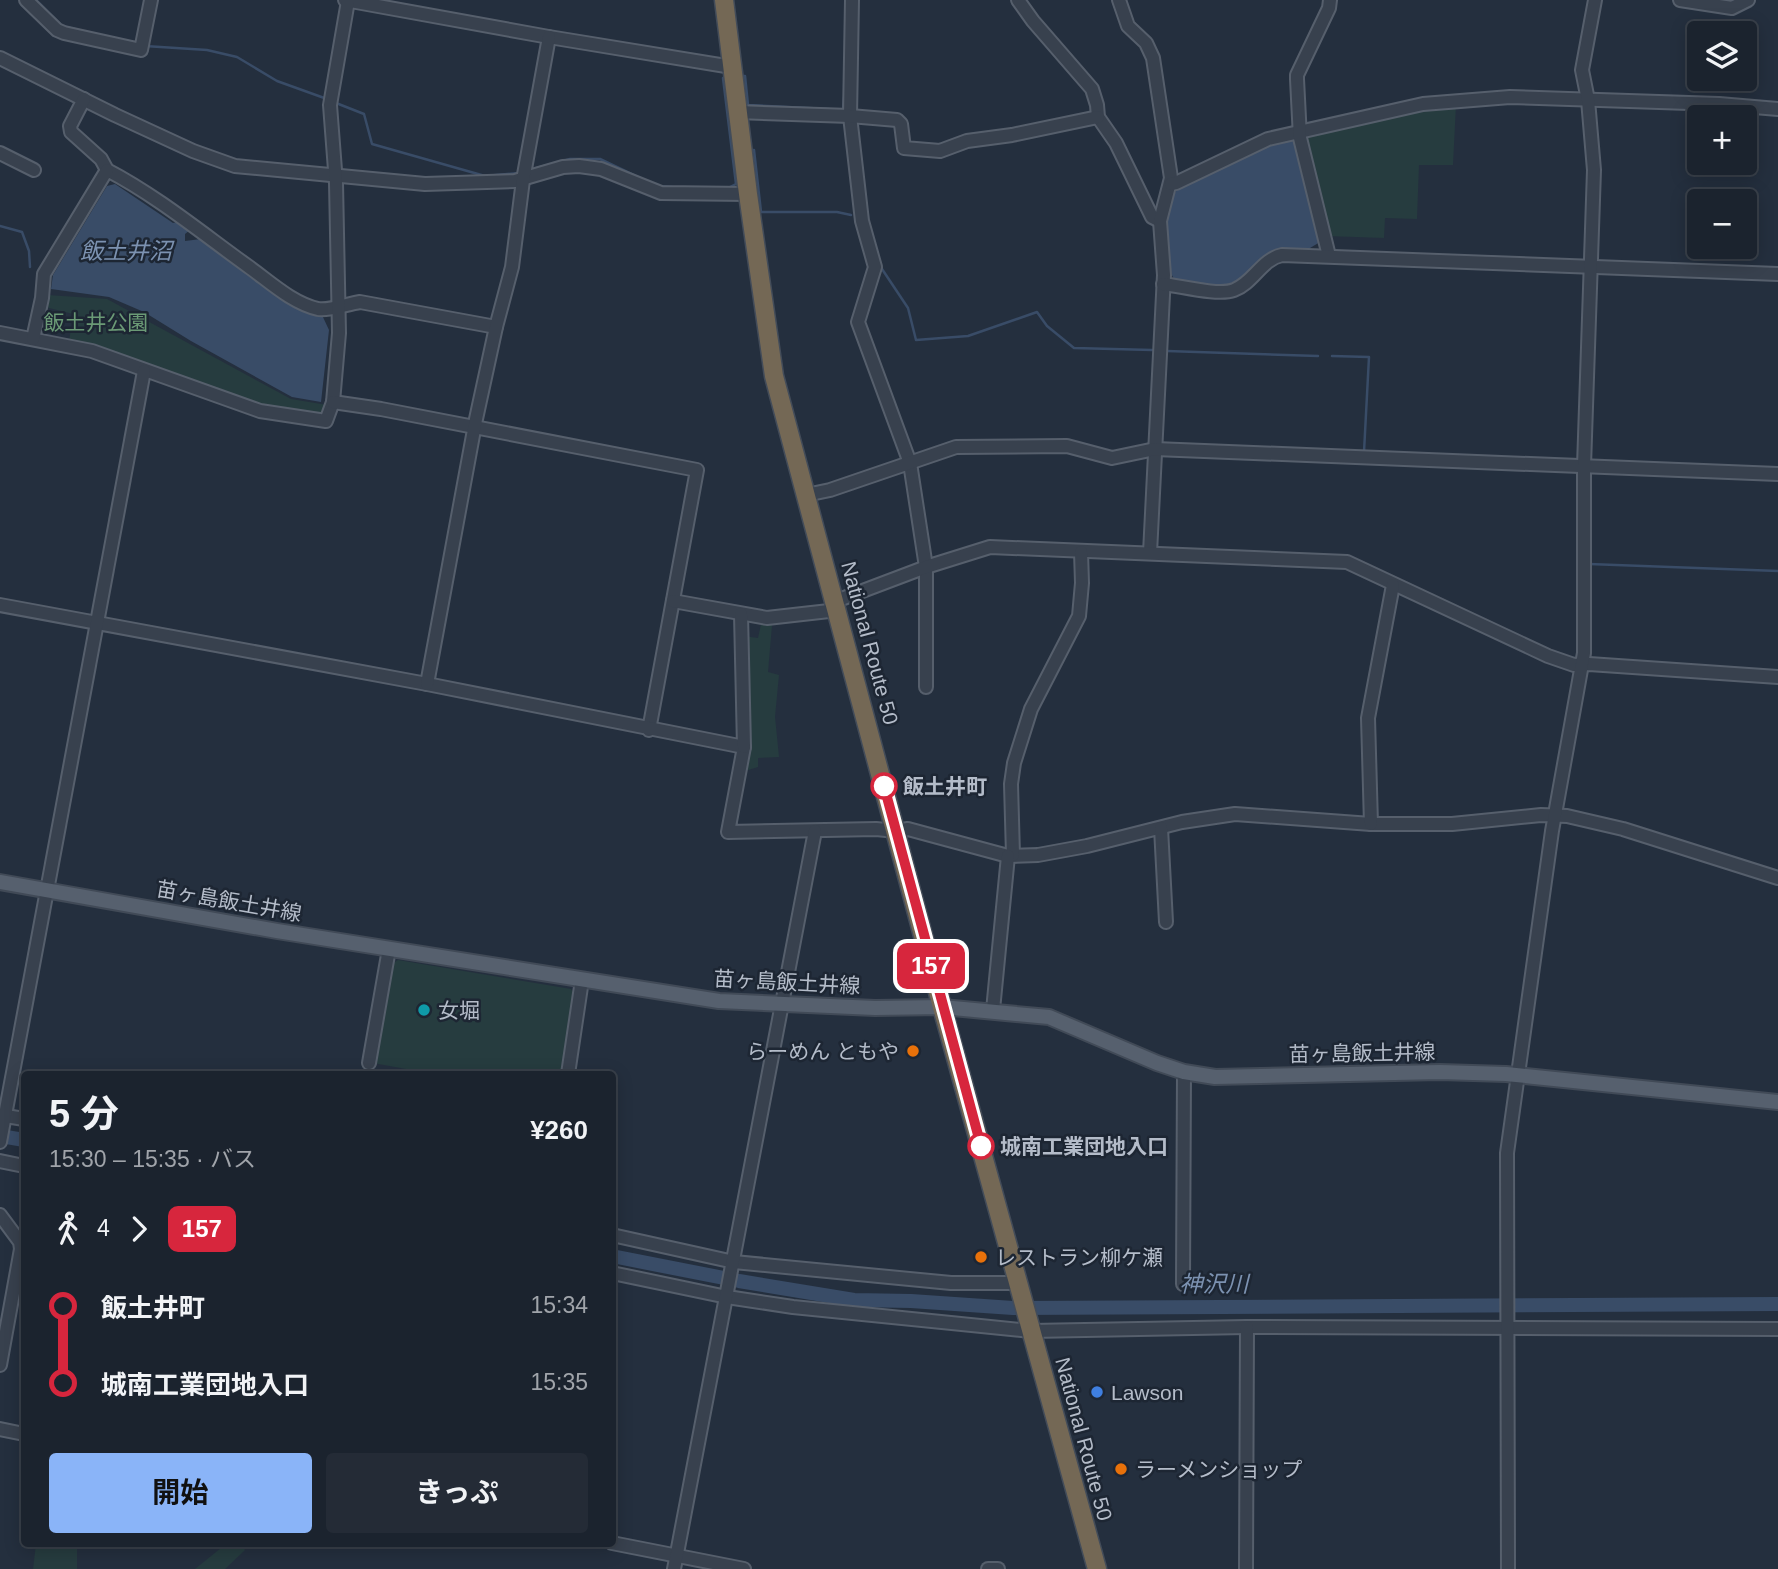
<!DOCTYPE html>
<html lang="ja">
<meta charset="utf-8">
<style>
body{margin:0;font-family:Arial,"Noto Sans JP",sans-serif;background:#242b36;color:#f1f3f6;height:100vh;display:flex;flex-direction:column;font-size:26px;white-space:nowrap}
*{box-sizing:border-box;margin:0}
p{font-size:23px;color:#a0a4aa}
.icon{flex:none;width:38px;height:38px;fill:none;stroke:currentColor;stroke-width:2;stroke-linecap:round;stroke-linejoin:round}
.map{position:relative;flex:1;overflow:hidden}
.drawer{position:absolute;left:21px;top:1071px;width:595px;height:476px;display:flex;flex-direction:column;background:#1b232e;border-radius:7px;box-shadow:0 4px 18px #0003,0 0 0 2px #39404a}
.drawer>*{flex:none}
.badge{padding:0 14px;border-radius:10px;font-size:24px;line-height:46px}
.buttons{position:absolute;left:1687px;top:21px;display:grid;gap:14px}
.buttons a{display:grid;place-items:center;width:70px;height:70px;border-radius:7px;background:#1b232e;box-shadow:0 4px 18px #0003,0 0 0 2px #39404a;font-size:35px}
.map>.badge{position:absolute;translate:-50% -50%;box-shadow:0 0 0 4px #fff}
.legs{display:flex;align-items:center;gap:10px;height:77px;padding:0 28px;font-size:23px}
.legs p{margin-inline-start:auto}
.headline{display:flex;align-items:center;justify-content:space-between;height:119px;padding:0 28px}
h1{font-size:38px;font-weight:700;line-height:52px}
.cta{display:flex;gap:14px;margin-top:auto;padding:14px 28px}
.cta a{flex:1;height:80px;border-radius:7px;background:#8ab4f8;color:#111;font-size:28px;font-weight:700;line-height:80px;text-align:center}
.cta a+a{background:#242b36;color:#f1f3f6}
ul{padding:0 28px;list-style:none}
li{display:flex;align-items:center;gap:24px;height:77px;font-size:26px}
li i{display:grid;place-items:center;width:10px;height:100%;margin:0 9px;background:currentColor}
li i::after{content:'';width:18px;height:18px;margin:-9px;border:5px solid;border-radius:50%;background:#1b232e}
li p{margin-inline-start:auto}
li:first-child i{background:linear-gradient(#0000 50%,currentColor 0)}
li:last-child i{background:linear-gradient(currentColor 50%,#0000 0)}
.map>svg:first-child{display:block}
</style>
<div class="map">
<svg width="1778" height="1569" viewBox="0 0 1778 1569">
<rect width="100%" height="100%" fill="#242f3e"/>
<g fill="#263c3f">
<path d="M1456,105l-3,60h-34l-2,54 -32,-1 -1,20 -58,-2 -21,-95 1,-8 117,-26z"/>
<path d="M47,295l60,4 184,100 36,6 -6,11 -56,-10 -165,-60 -31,-4 4,-28 -28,-7z"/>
<path d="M761,624l11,1 -4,47 11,3 -4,42 4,40 -21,1v9l-13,4 -2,-135 15,2z"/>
<path d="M398,960l173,29 3,5 -13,80h-128l-60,-11 19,-99z"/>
<path d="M36,1544h41v25h-44z"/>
<path d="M226,1544h15l4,6 -20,19h-30z"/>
</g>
<g fill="#394c67">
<path d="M1295,137l25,105 -15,9 -32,-1c-42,41 -39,37 -97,32 -15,-21 -18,-76 4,-95l90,-44z"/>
<path d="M115,184l58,39 5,-1 12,8 -5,4v7l16,-2 121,76 7,15 -8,72 -29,-5 -101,-56 -47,-29 -35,-15 -58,-8 2,-14 54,-89z"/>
</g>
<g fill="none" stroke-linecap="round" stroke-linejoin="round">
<g stroke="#394c67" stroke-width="2.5">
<path d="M36,0l26,26 29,7"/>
<path d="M145,46l62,4 30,7 40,24 50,18"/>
<path d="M741,76h4l3,29 81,4"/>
<path d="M726,77l-3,1 13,106 -8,4"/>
<path d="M336,103l28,11 8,30 113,32 34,-3"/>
<path d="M843,110l1,-13"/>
<path d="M750,151l4,-1 7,62h76l14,3"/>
<path d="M529,170l41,-11h30l42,20"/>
<path d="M658,186l14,1"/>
<path d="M0,226l22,6 7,19 1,16"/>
<path d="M880,266l28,42 8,32 52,-4 69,-24 10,14 27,22 78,2"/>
<path d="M1167,351l151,5"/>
<path d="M1332,356l37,1 -5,95"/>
<path d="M1589,564l189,7"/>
</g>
<g stroke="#394c67" stroke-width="14">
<path d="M0,1136l24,4"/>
<path d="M612,1256l127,25 115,19 57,1 102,7 765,-4"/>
</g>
<g stroke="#565f6c" stroke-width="16">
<g id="minor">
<path d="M26,0l31,30 7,3 77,17 10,-50"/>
<path d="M345,0l204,37 183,30"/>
<path d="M852,0l-2,116 12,105 13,46 -17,55 52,141 16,104v120"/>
<path d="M1018,0l15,21 59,68 5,16 1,12 18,26 36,74 8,4"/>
<path d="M1119,0l9,26 18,17 7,15 18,120 -11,43 4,54 -14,278"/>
<path d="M1680,0l52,8 16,-8"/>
<path d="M0,58l115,57 78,36 42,15 190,18 90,-3 48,-14 16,-1 22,3 60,24 87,1"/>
<path d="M84,99l-14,27 1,6 30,27 6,11c50,26 96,64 142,97 21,15 43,36 69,42 11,2 29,-5 42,-7l136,25"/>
<path d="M737,112l113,4 47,4 4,4 3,24 36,3 27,-10 45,-6 86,-18"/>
<path d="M0,153l34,17"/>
<path d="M1171,184l5,-1 92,-44 155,-35 87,-7 209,7 59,5"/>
<path d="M1329,256l-29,-118 -3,-59v-4l32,-67 1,-8"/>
<path d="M1163,284c18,2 55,12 71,6 19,-7 28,-31 48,-35l496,19"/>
<path d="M0,333l92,18 168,60 66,10 7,-19 6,-69 -3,-150 -6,-78 18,-104"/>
<path d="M33,339l9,-41 2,-24 63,-104"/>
<path d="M333,402l48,7 316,61 -48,260"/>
<path d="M806,495l24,-5 126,-43 111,-1 45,12 43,-9 623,25"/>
<path d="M673,601l94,17 71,-8"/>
<path d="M836,601l90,-34 64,-20 357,15 201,94 26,9 15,-1 189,13"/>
<path d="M0,605l427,79 317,63 -16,85 148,-3 20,2 12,-2 100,27 30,-1 49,-9 95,-24 53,-8 136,10h81l89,-9 26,1 56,13 155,49"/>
<path d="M741,614l3,133"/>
<path d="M427,684l49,-265 20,-92 16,-60 11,-87 26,-143"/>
<path d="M1371,824l-3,-106 25,-133"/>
<path d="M1161,828l5,94"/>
<path d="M1013,855l-2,-71 3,-21 17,-54 48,-93 3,-33 -1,-31"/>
<path d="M993,1010l15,-154"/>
<path d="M369,1063l20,-114"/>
<path d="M568,1074l14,-94"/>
<path d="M6,1116l18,3"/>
<path d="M0,1142l144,-771"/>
<path d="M0,1161l24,5"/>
<path d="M0,1215l20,27 1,7 -21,116"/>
<path d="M612,1235l122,27 217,21h68"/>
<path d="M612,1273l115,24 66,10 238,24 216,-4 531,2"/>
<path d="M1183,1284l1,-212"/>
<path d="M0,1429l24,5"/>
<path d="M612,1543l132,26"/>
<path d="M674,1569l141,-738"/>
<path d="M988,1569h10"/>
<path d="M1246,1569l1,-242"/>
<path d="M1508,1569l-1,-416 45,-322 32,-178v-187l10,-296 -6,-70 -6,-30 13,-70"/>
</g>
</g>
<g stroke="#414a57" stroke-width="18">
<path id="major" d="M0,882l277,49 442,70 156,7 67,-1 107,10 108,46 27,9 31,5 225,-5 66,2 272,28"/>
</g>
<g stroke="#434c59" stroke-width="21">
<path id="highway" d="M724,0l24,194 26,182 168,631 155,562"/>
</g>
<use href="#minor" stroke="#38414e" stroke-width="12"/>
<use href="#major" stroke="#56606e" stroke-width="14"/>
<use href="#highway" stroke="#746855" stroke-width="18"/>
</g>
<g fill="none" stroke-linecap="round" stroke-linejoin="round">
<g stroke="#fff" stroke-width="16">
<path id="line-1" d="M884,786l97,360"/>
</g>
<use href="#line-1" stroke="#d7263d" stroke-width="10"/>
</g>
<g fill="#fff" stroke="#d7263d" stroke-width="3.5">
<circle cx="884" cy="786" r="12"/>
<circle cx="981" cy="1146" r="12"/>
</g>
<circle fill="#0f9aa8" stroke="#1d2633" stroke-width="2.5" cx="424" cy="1010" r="7"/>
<g fill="#e8710a" stroke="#1d2633" stroke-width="2.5">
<circle cx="913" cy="1051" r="7"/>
<circle cx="981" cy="1257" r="7"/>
<circle cx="1121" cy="1469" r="7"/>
</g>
<circle fill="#3f7fe0" stroke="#1d2633" stroke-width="2.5" cx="1097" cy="1392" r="7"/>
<g text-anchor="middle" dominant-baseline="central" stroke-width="5" stroke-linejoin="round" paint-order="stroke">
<g font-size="21" fill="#6b9a76" stroke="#1d2633">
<text x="96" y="322">飯土井公園</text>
</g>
<g font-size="21" fill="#b4bcc9" stroke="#1d2633">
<text transform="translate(870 643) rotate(75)">National Route 50</text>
<text transform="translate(229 901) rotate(10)">苗ヶ島飯土井線</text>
<text transform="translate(787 982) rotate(3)">苗ヶ島飯土井線</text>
<text transform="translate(1362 1053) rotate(-1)">苗ヶ島飯土井線</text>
<text transform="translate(1084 1439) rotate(75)">National Route 50</text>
</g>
<g font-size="21" font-weight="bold" fill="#b4bcc9" stroke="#1d2633" text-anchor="start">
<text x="903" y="786">飯土井町</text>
<text x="1000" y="1146">城南工業団地入口</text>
</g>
<g font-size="21" fill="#b4bcc9" stroke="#1d2633" text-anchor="start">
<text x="438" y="1010">女堀</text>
<text x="899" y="1051" text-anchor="end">らーめん ともや</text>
<text x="995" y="1257">レストラン柳ケ瀬</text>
<text x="1111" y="1392">Lawson</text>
<text x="1135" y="1469">ラーメンショップ</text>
</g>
<g font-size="23" font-style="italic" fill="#7c92b1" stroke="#1d2633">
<text x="126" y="251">飯土井沼</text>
<text x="1214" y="1284">神沢川</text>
</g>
</g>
</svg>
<div class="buttons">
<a><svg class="icon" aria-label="layers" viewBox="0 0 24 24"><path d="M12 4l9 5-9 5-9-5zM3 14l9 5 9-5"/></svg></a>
<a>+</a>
<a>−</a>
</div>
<b class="badge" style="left:931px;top:966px;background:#d7263d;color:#fff">157</b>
<section class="drawer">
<div class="headline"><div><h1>5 分</h1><p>15:30 – 15:35 · バス</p></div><b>¥260</b></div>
<div class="legs"><svg class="icon" aria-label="walk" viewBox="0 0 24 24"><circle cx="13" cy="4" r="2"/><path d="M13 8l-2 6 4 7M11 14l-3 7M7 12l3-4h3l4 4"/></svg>4<svg class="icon" aria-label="forward" viewBox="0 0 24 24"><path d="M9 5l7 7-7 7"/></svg><b class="badge" style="background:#d7263d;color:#fff">157</b></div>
<ul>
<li><i style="color:#d7263d"></i><b>飯土井町</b><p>15:34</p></li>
<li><i style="color:#d7263d"></i><b>城南工業団地入口</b><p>15:35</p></li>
</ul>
<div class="cta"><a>開始</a><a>きっぷ</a></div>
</section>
</div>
